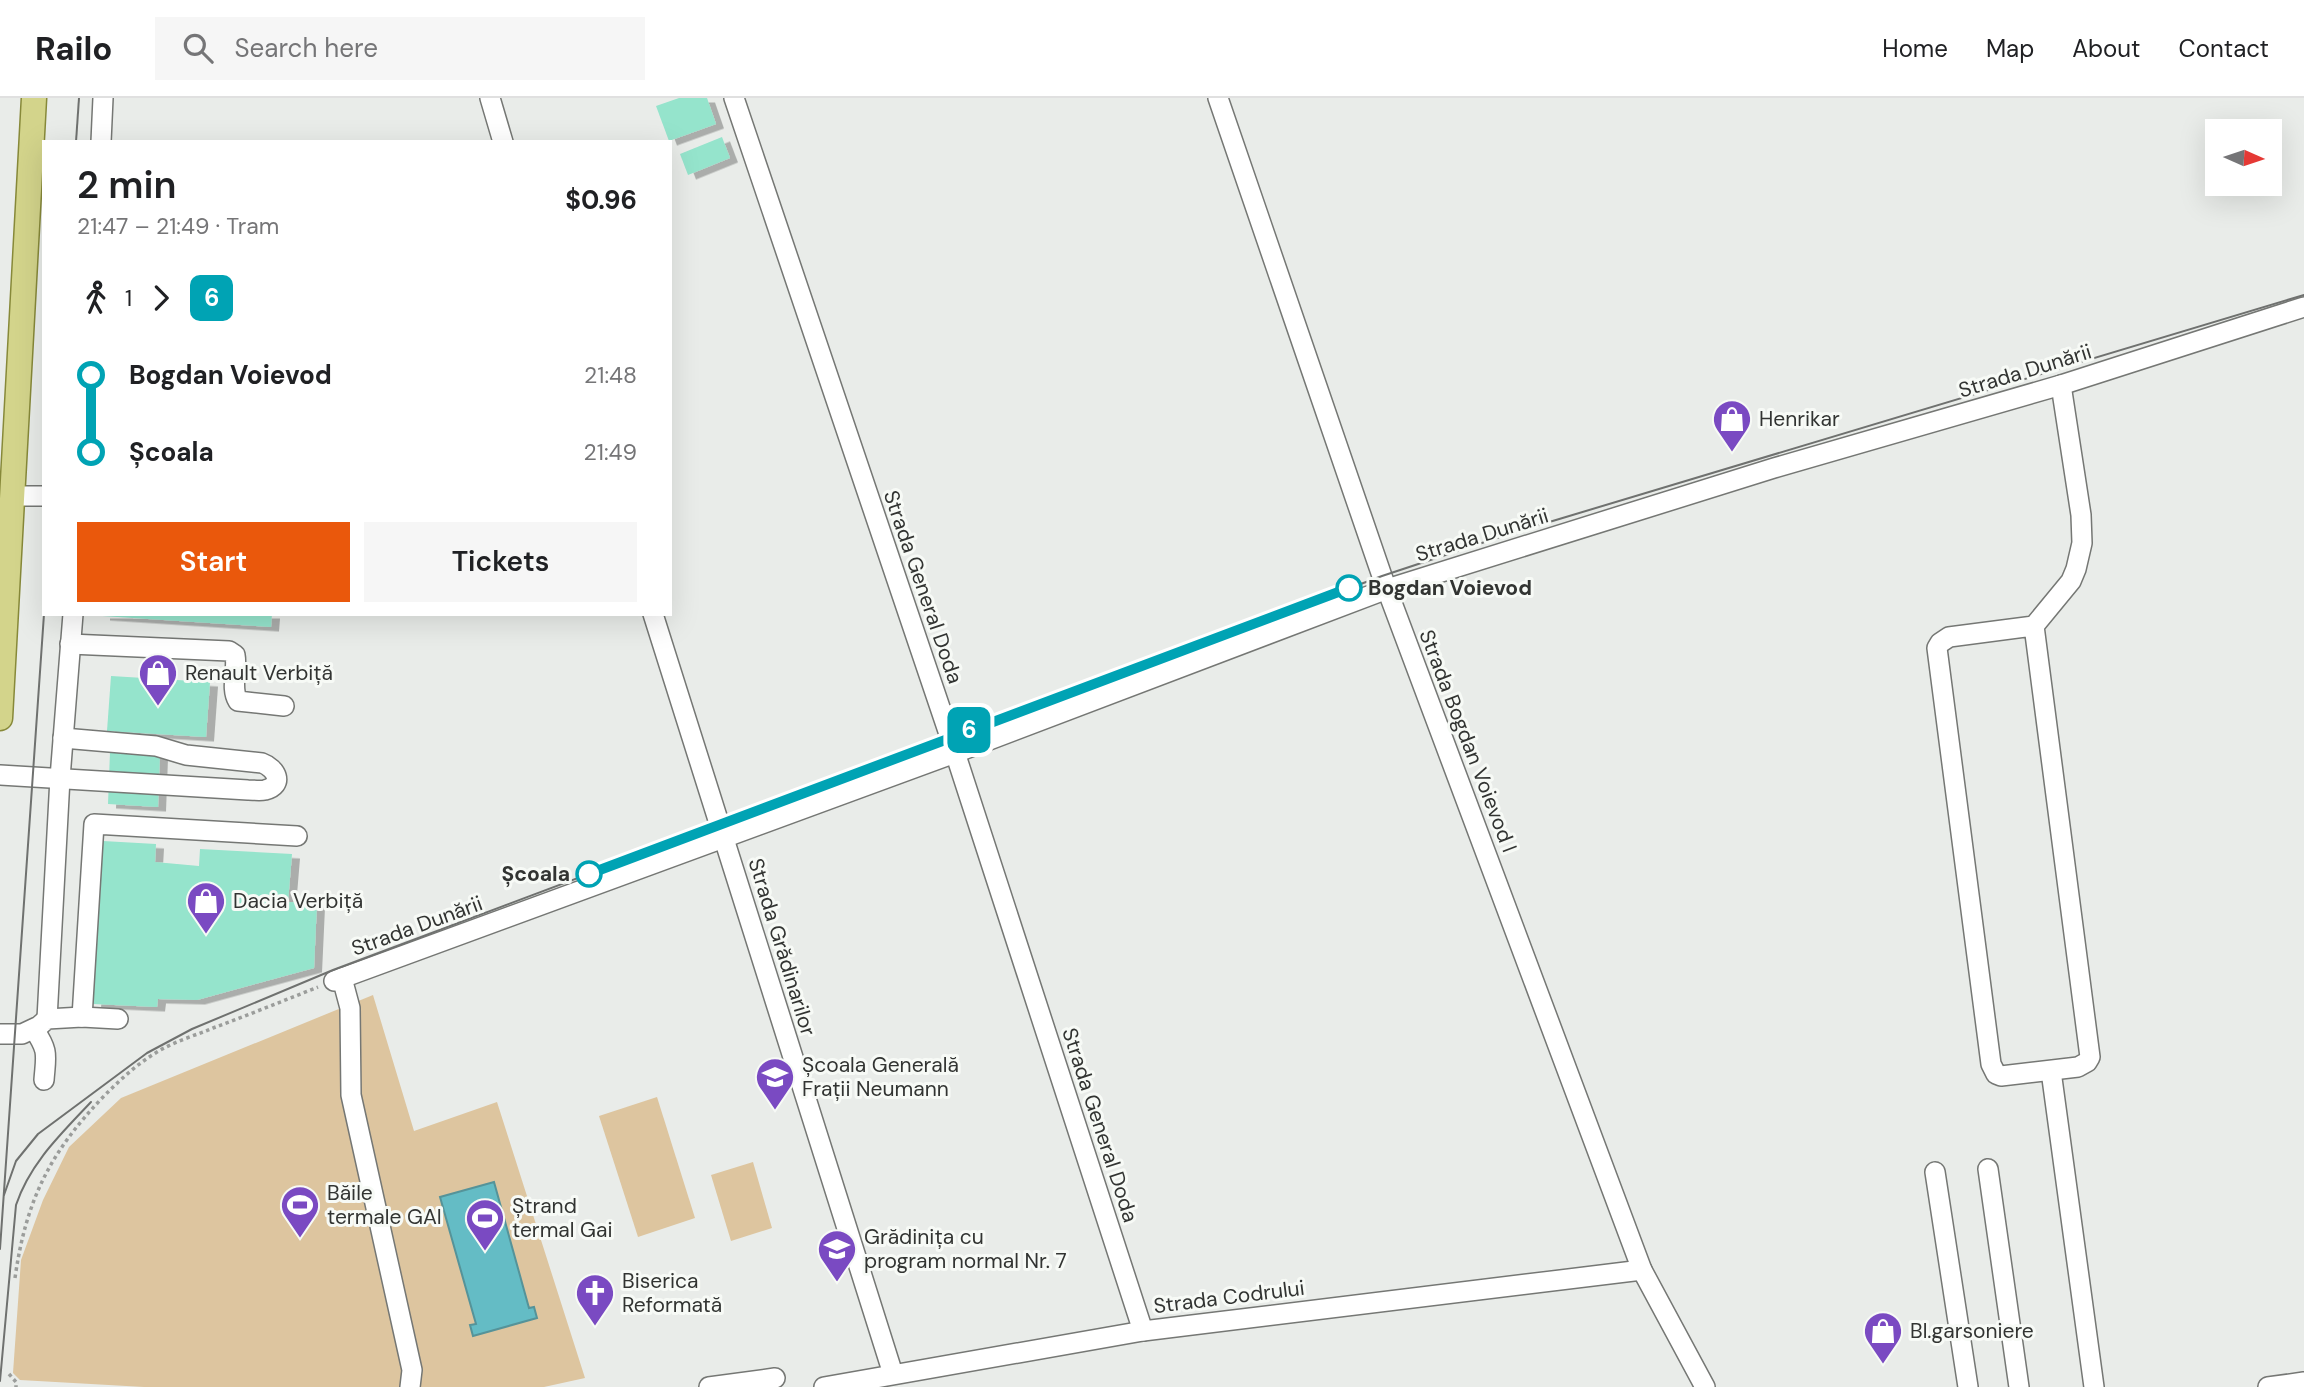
<!DOCTYPE html>
<meta charset="utf-8">
<style>
body{margin:0;font-family:"DM Sans",sans-serif;background:#f6f6f6;color:#202124;height:100vh;display:flex;flex-direction:column;font-size:26px;white-space:nowrap}
*{box-sizing:border-box;margin:0}
p{font-size:23px;color:#757577}
.icon{flex:none;width:38px;height:38px;fill:none;stroke:currentColor;stroke-width:2;stroke-linecap:round;stroke-linejoin:round}
.map{position:relative;flex:1;overflow:hidden}
.drawer{position:absolute;left:42px;top:42px;width:630px;height:476px;display:flex;flex-direction:column;background:#fff;border-radius:0px;box-shadow:0 7px 28px #0002}
.drawer>*{flex:none}
.badge{padding:0 14px;border-radius:10px;font-size:24px;line-height:46px}
.needle{width:46px;rotate:93deg}
.controls{position:absolute;left:2205px;top:21px;display:grid;gap:14px}
.controls a{display:grid;place-items:center;width:77px;height:77px;border-radius:0px;background:#fff;box-shadow:0 7px 28px #0002;font-size:35px}
.map>.badge{position:absolute;translate:-50% -50%;box-shadow:0 0 0 4px #fff}
.legs{display:flex;align-items:center;gap:10px;height:77px;padding:0 35px;font-size:23px}
.legs p{margin-inline-start:auto}
.head{display:flex;align-items:center;justify-content:space-between;height:119px;padding:0 35px}
h1{font-size:38px;font-weight:600;line-height:52px}
.primary-button{display:flex;gap:14px;margin-top:auto;padding:14px 35px}
.primary-button a{flex:1;height:80px;border-radius:0px;background:#ea580c;color:#fff;font-size:28px;font-weight:600;line-height:80px;text-align:center}
.primary-button a+a{background:#f6f6f6;color:#202124}
ul{padding:0 35px;list-style:none}
li{display:flex;align-items:center;gap:24px;height:77px;font-size:26px}
li i{display:grid;place-items:center;width:10px;height:100%;margin:0 9px;background:currentColor}
li i::after{content:'';width:18px;height:18px;margin:-9px;border:5px solid;border-radius:50%;background:#fff}
li p{margin-inline-start:auto}
li:first-child i{background:linear-gradient(#0000 50%,currentColor 0)}
li:last-child i{background:linear-gradient(currentColor 50%,#0000 0)}
header{display:flex;align-items:center;gap:42px;box-sizing:border-box;height:98px;padding:0 35px;background:#fff;border-bottom:2px solid #e0e0e0}
header strong{font-size:33px}
nav{display:flex;gap:38px;margin-inline-start:auto;font-size:24px}
.search{width:490px;height:63px;background:#f6f6f6;display:flex;align-items:center;gap:18px;box-sizing:border-box;padding:0 24px;border-radius:0px;color:#757577;font-size:26px}
.map>svg:first-child{display:block}
</style>
<header>
<strong>Railo</strong>
<div class="search"><svg class="icon" aria-label="search" viewBox="0 0 24 24"><circle cx="10" cy="10" r="6"/><path d="M15 15l6 6"/></svg>Search here</div>
<nav><a>Home</a><a>Map</a><a>About</a><a>Contact</a></nav>
</header>
<div class="map">
<svg width="2304" height="1289" viewBox="0 0 2304 1289">
<defs>
<filter id="shadow"><feDropShadow dx="8" dy="4.5" stdDeviation="0" flood-color="#0004"/></filter>
</defs>
<rect width="100%" height="100%" fill="#e9ece9"/>
<g fill="#ddc59f">
<path d="M373,897l41,136 83,-29 88,276 -41,9h-400l-124,-7 -7,-7 8,-113 22,-60 26,-53 52,-49z"/>
<path d="M657,999l38,121 -57,19 -39,-121z"/>
<path d="M753,1064l19,66 -41,13 -20,-66z"/>
</g>
<path fill="#64bcc5" stroke="#559399" stroke-width="2" d="M494,1084l35,126 5,-1 3,11 -64,18 -3,-11 6,-1 -36,-127z"/>
<g fill="#95e4cc" filter="url(#shadow)">
<path d="M679,0h28l9,26 -47,17 -13,-35z"/>
<path d="M722,39l8,21 -42,17 -8,-21z"/>
<path d="M102,516h170l-1,13 -169,-11z"/>
<path d="M111,578l99,6 -4,55 -99,-6z"/>
<path d="M110,654l50,2 -2,53 -50,-3z"/>
<path d="M103,743l53,3 -1,18 44,4 1,-17 92,5 -4,48 29,1 -3,65 -117,32 -39,-1 -1,8 -64,-3z"/>
</g>
<g fill="none" stroke-linecap="round" stroke-linejoin="round">
<g stroke="#757774" stroke-width="22">
<g id="minor">
<path d="M490,0l13,44"/>
<path d="M734,0l216,639 193,594"/>
<path d="M1218,0l164,478 260,694 63,117"/>
<path d="M101,44l2,-44"/>
<path d="M14,398h30"/>
<path d="M653,516l240,760"/>
<path d="M2034,528l56,431 -3,5 -9,5 -77,9 -5,-2 -5,-10 -54,-416 3,-5 9,-6 85,-11 37,-45 5,-12 6,-26 -1,-28 -20,-130"/>
<path d="M70,546l159,7 6,4c3,15 -5,33 3,46l46,5"/>
<path d="M0,677l248,15c5,0 12,1 17,0 20,-5 11,-22 -3,-27l-76,-8 -30,-9 -93,-8"/>
<path d="M342,880l8,30 1,87 61,275 -2,17"/>
<path d="M334,883l621,-228 432,-164 387,-121 287,-83 243,-78"/>
<path d="M82,919l12,-193 203,12"/>
<path d="M47,921l13,-241 13,-164"/>
<path d="M34,931c15,23 12,25 10,51"/>
<path d="M0,936h22l17,-8 8,-7 35,-2 36,2"/>
<path d="M2051,973l43,316"/>
<path d="M1988,1071l31,218"/>
<path d="M1935,1074l33,215"/>
<path d="M709,1289l66,-9"/>
<path d="M824,1289l319,-56 499,-61"/>
<path d="M2268,1289l36,-5"/>
</g>
</g>
<g stroke="#878939" stroke-width="27">
<path id="major" d="M0,620l34,-620"/>
</g>
<g stroke="#9b9d9b" stroke-width="3.5" stroke-dasharray="3.5 3.5" stroke-linecap="butt">
<path d="M15,1180c11,-78 35,-126 90,-183 15,-15 31,-30 49,-41 18,-12 40,-18 59,-26 35,-13 70,-27 105,-41"/>
<path d="M9,1276l7,8v5"/>
</g>
<use href="#minor" stroke="#fff" stroke-width="19"/>
<use href="#major" stroke="#d3d48b" stroke-width="24"/>
<g stroke="#6f716f" stroke-width="2">
<path d="M76,44l3,-44"/>
<path d="M4,1097l12,-34 22,-27 109,-81 45,-24 141,-59 1049,-394 124,-41 798,-240"/>
<path d="M0,1151l44,-635"/>
<path d="M0,1283l16,-176c14,-42 45,-71 75,-103"/>
</g>
</g>
<g fill="none" stroke-linecap="round" stroke-linejoin="round">
<g stroke="#fff" stroke-width="16">
<path id="line-1" d="M589,776l760,-286"/>
</g>
<use href="#line-1" stroke="#00a3b4" stroke-width="10"/>
</g>
<defs>
<g id="shop-pin" transform="scale(2.0125)"><path d="M0 17L-7.5 6A9.5 9.5 0 1 1 7.5 6Z" fill="#7a4ac2" stroke="#f7faf6"/><path d="M-5-2.5h2.3a2.7 3.5 0 0 1 5.4 0H5L5.5 6h-11ZM-1.5-2.5h3a1.5 2.3 0 0 0-3 0Z" fill="#fff"/></g>
<g id="school-pin" transform="scale(2.0125)"><path d="M0 17L-7.5 6A9.5 9.5 0 1 1 7.5 6Z" fill="#7a4ac2" stroke="#f7faf6"/><path d="M0-5L7-2L0 1L-7-2ZM-4 1L0 2.5L4 1V4Q0 6-4 4Z" fill="#fff"/></g>
<g id="stadium-pin" transform="scale(2.0125)"><path d="M0 17L-7.5 6A9.5 9.5 0 1 1 7.5 6Z" fill="#7a4ac2" stroke="#f7faf6"/><path d="M0-5a6.5 5 0 1 0 0 10a6.5 5 0 1 0 0-10ZM-3.5-1.8h7v3.6h-7Z" fill="#fff"/></g>
<g id="church-pin" transform="scale(2.0125)"><path d="M0 17L-7.5 6A9.5 9.5 0 1 1 7.5 6Z" fill="#7a4ac2" stroke="#f7faf6"/><path d="M-1.2-6h2.4v3.5h3.3v2.4h-3.3V6h-2.4V-.1h-3.3v-2.4h3.3Z" fill="#fff"/></g>
</defs>
<g fill-rule="evenodd">
<use href="#shop-pin" x="1732" y="321"/>
<use href="#shop-pin" x="158" y="575"/>
<use href="#shop-pin" x="206" y="803"/>
<use href="#school-pin" x="775" y="979"/>
<use href="#stadium-pin" x="300" y="1107"/>
<use href="#stadium-pin" x="485" y="1120"/>
<use href="#school-pin" x="837" y="1151"/>
<use href="#church-pin" x="595" y="1195"/>
<use href="#shop-pin" x="1883" y="1233"/>
</g>
<g fill="#fff" stroke="#00a3b4" stroke-width="3.5">
<circle cx="1349" cy="490" r="12"/>
<circle cx="589" cy="776" r="12"/>
</g>
<g text-anchor="middle" dominant-baseline="central" stroke-width="6" stroke-linejoin="round" paint-order="stroke">
<g font-size="21" fill="#323432" stroke="#f7faf6">
<text transform="translate(2025 273) rotate(-17)">Strada Dunării</text>
<text transform="translate(1482 437) rotate(-17)">Strada Dunării</text>
<text transform="translate(923 489) rotate(71)">Strada General Doda</text>
<text transform="translate(1468 643) rotate(69)">Strada Bogdan Voievod I</text>
<text transform="translate(417 828) rotate(-20)">Strada Dunării</text>
<text transform="translate(782 849) rotate(73)">Strada Grădinarilor</text>
<text transform="translate(1100 1027) rotate(72)">Strada General Doda</text>
<text transform="translate(1229 1199) rotate(-7)">Strada Codrului</text>
</g>
<g font-size="21" fill="#323432" stroke="#f7faf6" text-anchor="start">
<text x="1759" y="321">Henrikar</text>
<text x="185" y="575">Renault Verbiță</text>
<text x="233" y="803">Dacia Verbiță</text>
<text x="802" y="967">Școala Generală<tspan x="802" dy="24">Frații Neumann</tspan></text>
<text x="327" y="1095">Băile<tspan x="327" dy="24">termale GAI</tspan></text>
<text x="512" y="1108">Ștrand<tspan x="512" dy="24">termal Gai</tspan></text>
<text x="864" y="1139">Grădinița cu<tspan x="864" dy="24">program normal Nr. 7</tspan></text>
<text x="622" y="1183">Biserica<tspan x="622" dy="24">Reformată</tspan></text>
<text x="1910" y="1233">Bl.garsoniere</text>
</g>
<g font-size="21" font-weight="bold" fill="#323432" stroke="#f7faf6" text-anchor="start">
<text x="1368" y="490">Bogdan Voievod</text>
<text x="570" y="776" text-anchor="end">Școala</text>
</g>
</g>
</svg>
<div class="controls">
<a><svg class="needle" viewBox="-14 -14 28 28"><path d="M0-13l5 13h-10z" fill="#e53935"/><path d="M0 13l5-13h-10z" fill="#757577"/></svg></a>
</div>
<b class="badge" style="left:969px;top:632px;background:#00a3b4;color:#fff">6</b>
<section class="drawer">
<div class="head"><div><h1>2 min</h1><p>21:47 – 21:49 · Tram</p></div><b>$0.96</b></div>
<div class="legs"><svg class="icon" aria-label="walk" viewBox="0 0 24 24"><circle cx="13" cy="4" r="2"/><path d="M13 8l-2 6 4 7M11 14l-3 7M7 12l3-4h3l4 4"/></svg>1<svg class="icon" aria-label="forward" viewBox="0 0 24 24"><path d="M9 5l7 7-7 7"/></svg><b class="badge" style="background:#00a3b4;color:#fff">6</b></div>
<ul>
<li><i style="color:#00a3b4"></i><b>Bogdan Voievod</b><p>21:48</p></li>
<li><i style="color:#00a3b4"></i><b>Școala</b><p>21:49</p></li>
</ul>
<div class="primary-button"><a>Start</a><a>Tickets</a></div>
</section>
</div>
